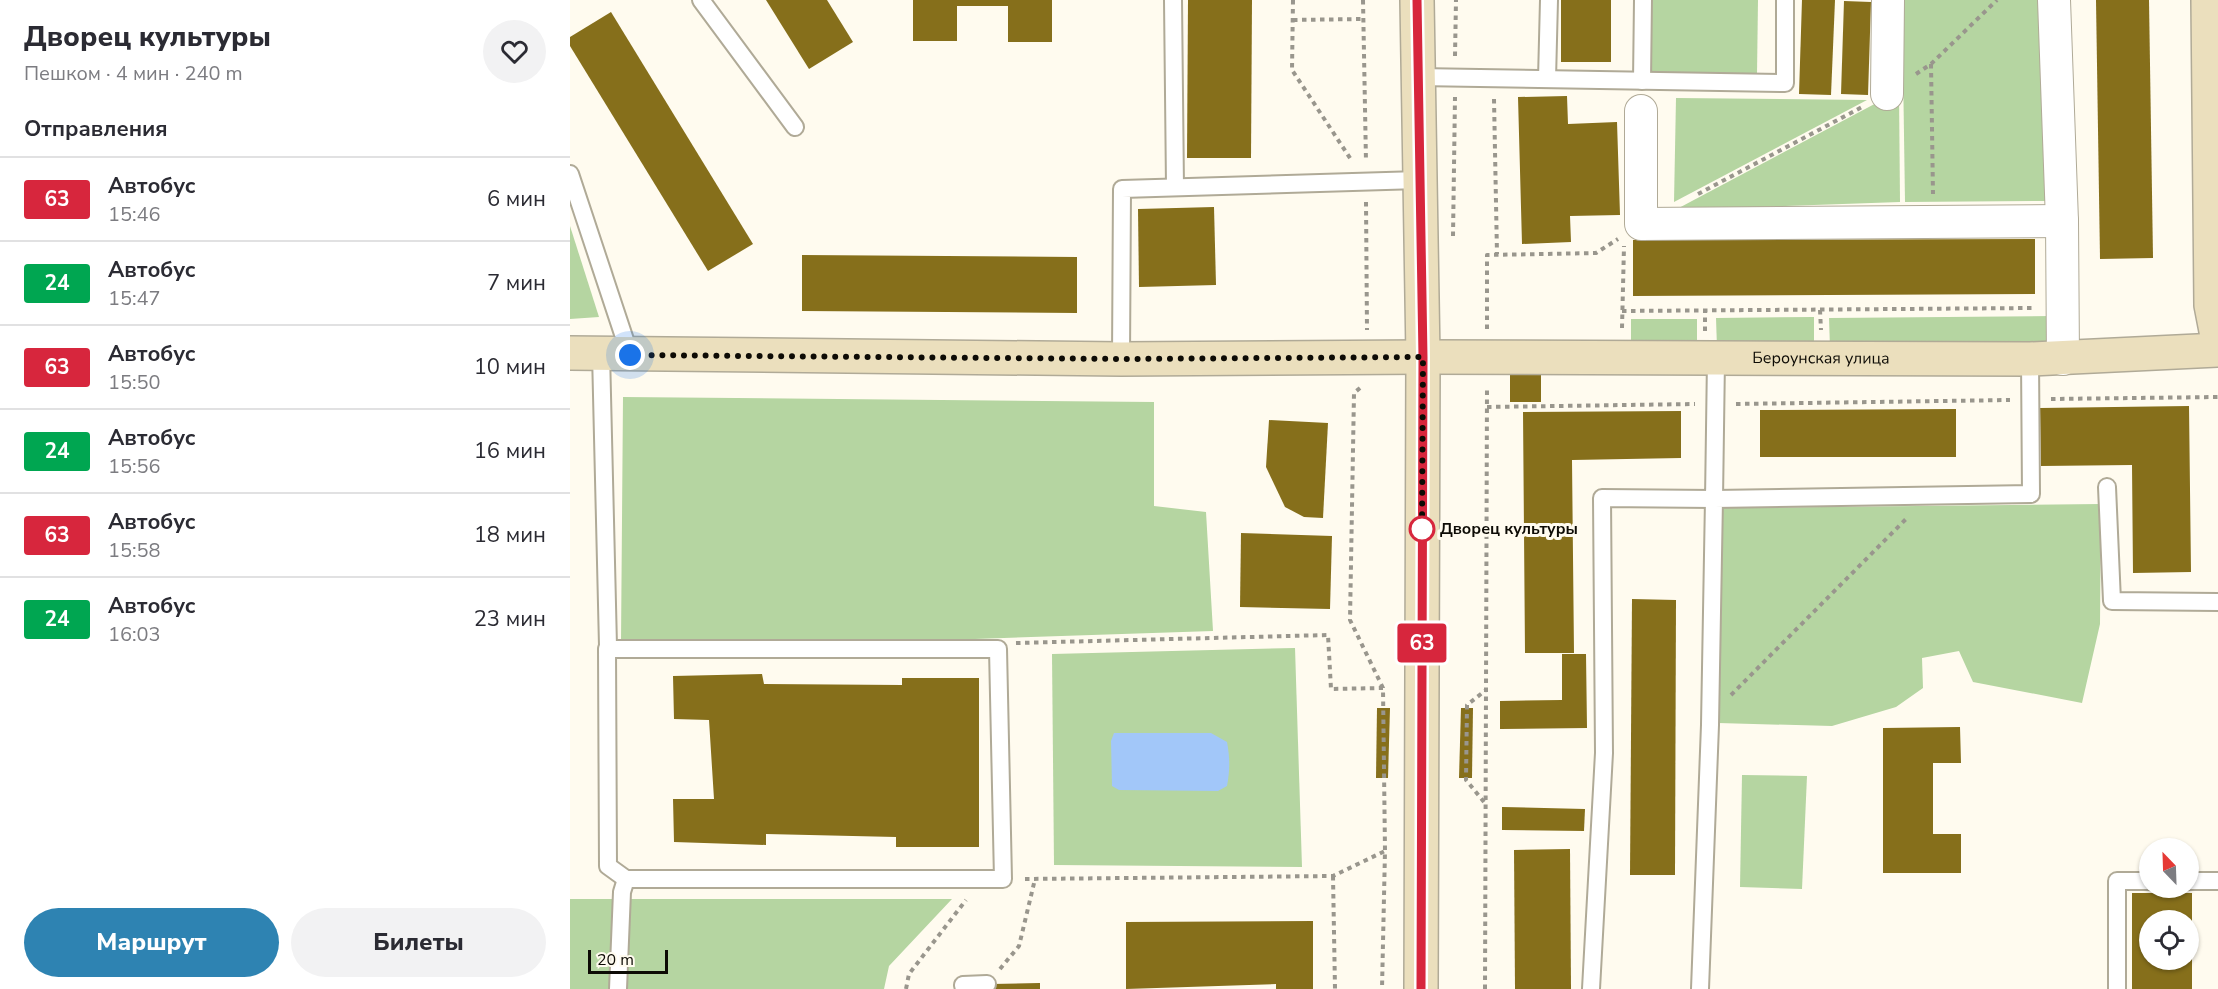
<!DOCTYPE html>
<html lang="ru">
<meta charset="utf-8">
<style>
body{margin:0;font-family:"Nunito Sans",sans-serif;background:#f2f2f3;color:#2b2b33;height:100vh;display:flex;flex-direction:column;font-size:22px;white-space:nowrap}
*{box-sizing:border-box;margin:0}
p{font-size:20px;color:#7c7c81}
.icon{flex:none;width:33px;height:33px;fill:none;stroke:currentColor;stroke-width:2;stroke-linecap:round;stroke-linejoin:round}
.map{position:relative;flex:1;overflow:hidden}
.sheet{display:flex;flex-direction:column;background:#fff;width:570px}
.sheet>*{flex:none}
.badge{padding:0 12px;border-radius:4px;font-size:21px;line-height:39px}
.needle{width:39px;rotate:337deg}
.fabs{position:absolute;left:1569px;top:838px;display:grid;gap:12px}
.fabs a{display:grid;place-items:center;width:60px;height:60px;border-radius:50%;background:#fff;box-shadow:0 2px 4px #0004;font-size:30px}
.scale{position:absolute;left:18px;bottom:15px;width:80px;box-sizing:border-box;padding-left:6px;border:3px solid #0d0b05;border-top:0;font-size:16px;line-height:21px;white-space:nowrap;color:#0d0b05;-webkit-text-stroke:4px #fffbef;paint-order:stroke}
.you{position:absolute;width:30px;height:30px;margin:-15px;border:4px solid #fff;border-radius:50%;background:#1a73e8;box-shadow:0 0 0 9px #1a73e833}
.map>.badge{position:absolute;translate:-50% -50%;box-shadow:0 0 0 3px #fff}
h2{padding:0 24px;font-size:22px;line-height:54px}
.round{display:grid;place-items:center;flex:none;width:63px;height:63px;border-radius:32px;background:#f2f2f3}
.head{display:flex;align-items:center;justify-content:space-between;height:102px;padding:0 24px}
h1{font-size:28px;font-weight:800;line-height:45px}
.cta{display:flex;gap:12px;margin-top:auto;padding:12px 24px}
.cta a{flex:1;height:69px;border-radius:36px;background:#2e83b2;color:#fff;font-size:24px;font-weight:800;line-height:69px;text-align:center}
.cta a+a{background:#f2f2f3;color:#2b2b33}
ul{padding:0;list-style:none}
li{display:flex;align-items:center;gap:18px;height:84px;padding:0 24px;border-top:2px solid #e1e1e2}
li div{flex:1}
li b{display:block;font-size:22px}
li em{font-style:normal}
li .badge{min-width:66px;font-weight:700;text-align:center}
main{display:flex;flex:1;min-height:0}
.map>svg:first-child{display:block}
</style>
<main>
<section class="sheet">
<div class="head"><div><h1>Дворец культуры</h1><p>Пешком · 4 мин · 240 m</p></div><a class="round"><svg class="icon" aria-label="heart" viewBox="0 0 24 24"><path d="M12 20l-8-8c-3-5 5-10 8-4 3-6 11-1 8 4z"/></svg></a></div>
<h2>Отправления</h2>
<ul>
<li><span class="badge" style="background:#d7263d;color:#fff">63</span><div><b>Автобус</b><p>15:46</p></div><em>6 мин</em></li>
<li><span class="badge" style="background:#00a651;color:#fff">24</span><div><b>Автобус</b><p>15:47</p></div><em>7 мин</em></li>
<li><span class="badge" style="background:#d7263d;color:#fff">63</span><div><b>Автобус</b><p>15:50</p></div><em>10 мин</em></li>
<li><span class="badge" style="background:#00a651;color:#fff">24</span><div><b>Автобус</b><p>15:56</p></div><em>16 мин</em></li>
<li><span class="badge" style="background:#d7263d;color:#fff">63</span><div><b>Автобус</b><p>15:58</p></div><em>18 мин</em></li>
<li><span class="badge" style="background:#00a651;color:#fff">24</span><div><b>Автобус</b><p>16:03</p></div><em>23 мин</em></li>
</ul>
<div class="cta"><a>Маршрут</a><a>Билеты</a></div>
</section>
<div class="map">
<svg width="1648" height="989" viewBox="0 0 1648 989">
<rect width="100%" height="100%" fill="#fffbef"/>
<g fill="#b5d5a1">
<path d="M1080,0h108l-1,74h-107z"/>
<path d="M1332,0h143l3,201 -143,1z"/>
<path d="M1329,91l1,111 -225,8z"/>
<path d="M1106,98l191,2 -193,102z"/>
<path d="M0,226l29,91 -29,2z"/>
<path d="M1481,316v29l-221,3 -1,-30z"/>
<path d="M1244,317v31h-97l-1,-30z"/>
<path d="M1061,319h66v28l-66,1z"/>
<path d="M53,397l531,5v104l52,6 7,119 -238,8 -354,3z"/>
<path d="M1531,504l-1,120 -18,79 -109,-21 -14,-31 -37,7 1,30 -27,19 -64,19 -114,-3 3,-215z"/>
<path d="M725,648l7,219 -248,-2 -2,-211z"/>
<path d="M1172,775l65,1 -5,113 -62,-2z"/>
<path d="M0,899h382l-63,67 -5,23h-314z"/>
</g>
<path fill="#a2c7f9" d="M544,733h97l16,9c3,16 3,28 0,44l-9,5 -99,-1 -7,-4 -1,-45z"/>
<g fill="#866f1b" fill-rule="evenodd">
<path d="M196,0h61l26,42 -44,27z"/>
<path d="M343,0h139v42h-44v-36h-51v35h-44z"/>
<path d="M618,0h64l-1,158h-64z"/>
<rect x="991" y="0" width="50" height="62"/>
<path d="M1232,0h33l-4,95 -32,-1z"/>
<path d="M1526,0h53l4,258 -53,1z"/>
<path d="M1274,1l27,1 -3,93 -27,-1z"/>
<path d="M41,12l142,232 -45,27 -138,-225v-9z"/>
<path d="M997,96l1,28 49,-2 3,93 -50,1 1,26 -49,2 -4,-147z"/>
<path d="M644,207l2,78 -77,2 -1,-78z"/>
<path d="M1465,239v55l-402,2v-56z"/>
<path d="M232,255l275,2v56l-275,-2z"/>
<rect x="940" y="372" width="31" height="30"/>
<path d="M1619,406l2,166 -58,1 -1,-108 -91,1 -1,-58z"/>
<path d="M1386,409v48h-196v-47z"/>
<path d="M1111,411v47l-109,2 2,193h-49l-2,-241z"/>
<path d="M699,420l59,3 -5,95 -19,-1 -19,-10 -19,-40z"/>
<path d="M671,533l91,3 -2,73 -90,-2z"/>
<path d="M1062,599l44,1 -1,275h-45z"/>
<path d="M992,654h24l1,74 -87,1v-28l62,-1z"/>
<path d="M192,674l2,10 138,1v-7h77v169h-83v-10l-130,-3v11l-92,-3 -1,-43h41l-5,-79 -35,-1 -1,-43z"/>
<path d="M807,708h13l-2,70h-12z"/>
<path d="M891,708h12l-1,70h-13z"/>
<path d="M1390,727l1,36h-28v71h28v39h-78v-145z"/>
<path d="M932,807l83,2 -1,22 -82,-1z"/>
<path d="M1000,849l1,140h-56l-1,-139z"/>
<path d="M1562,893h60v96h-60zM1580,921h38v39h-38z"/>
<path d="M743,921v68h-37v-5l-150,5v-67z"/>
<path d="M470,983v6h-48v-5z"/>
</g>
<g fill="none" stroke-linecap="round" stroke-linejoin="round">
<g stroke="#b0aa97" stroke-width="20">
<g id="lane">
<path d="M131,0l94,127"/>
<path d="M603,0l2,187"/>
<path d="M848,77l367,6v-83"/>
<path d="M977,79l2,-79"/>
<path d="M1072,81l1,-81"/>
<path d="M0,174l60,181"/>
<path d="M31,353l7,293 -1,3 1,217 18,13h377l-5,-230h-391"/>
<path d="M551,359l1,-170 297,-9"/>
<path d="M1537,487l5,114 106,1"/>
<path d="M1618,881h30"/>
<path d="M48,989l4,-97 4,-13"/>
<path d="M394,989l-1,-4 24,-1"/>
<path d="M1021,989l13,-236 -2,-255 112,1 2,-140"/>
<path d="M1130,989l10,-264 4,-226 317,-5 -1,-135"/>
<path d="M1547,989v-108h33"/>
</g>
</g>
<g stroke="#b0aa97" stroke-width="34">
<g id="street">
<path d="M1484,0l8,221 1,138"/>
<path d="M1317,94l1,-94"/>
<path d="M1071,111v113l421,-3"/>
</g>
</g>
<g stroke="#b0aa97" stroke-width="36">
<g id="secondary">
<path d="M847,0l6,357 -2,632"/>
<path d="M1638,0l3,305 7,36"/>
<path id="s1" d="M0,353l551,6 302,-2 607,2 188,-9"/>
</g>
</g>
<g stroke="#99968d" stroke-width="4" stroke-dasharray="4.5 4.5" stroke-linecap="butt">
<path d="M723,0l-1,70 60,91"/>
<path d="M793,0l3,162"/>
<path d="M723,20l70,-1"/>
<path d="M885,56l1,-56"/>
<path d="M1361,64l2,130"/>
<path d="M1346,74l15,-10 66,-64"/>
<path d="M924,99l3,155"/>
<path d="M1128,194l166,-88"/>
<path d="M796,202l1,128"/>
<path d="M883,236l2,-139"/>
<path d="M1250,310l1,20"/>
<path d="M1052,311l413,-3"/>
<path d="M1052,328l2,-82"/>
<path d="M917,329v-74l109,-2 22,-14"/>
<path d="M1135,331v-21"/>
<path d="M790,388l-6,5 -4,227 33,68 2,163 -3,138"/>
<path d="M1481,399l167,-2"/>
<path d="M1166,404l274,-4"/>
<path d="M917,407l208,-3"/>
<path d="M446,643l312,-8 3,54 52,-1"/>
<path d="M1161,695l177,-178"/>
<path d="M914,802l-18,-22 1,-75 19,-15"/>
<path d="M763,876l2,113"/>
<path d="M455,879l308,-3 52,-25"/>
<path d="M430,969l19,-23 16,-67"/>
<path d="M336,989l3,-15 57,-74"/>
<path d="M915,989l2,-602"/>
</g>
<use href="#lane" stroke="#fff" stroke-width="16"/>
<use href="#street" stroke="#fff" stroke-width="32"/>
<use href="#secondary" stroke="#ebdfbd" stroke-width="33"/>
</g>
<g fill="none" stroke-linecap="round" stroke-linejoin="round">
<g stroke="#fff" stroke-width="14">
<path id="line" d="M847,0l6,357 -2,632"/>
</g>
<use href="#line" stroke="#d7263d" stroke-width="9"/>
<path stroke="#0d0b05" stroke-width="6" stroke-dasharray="0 10.8" d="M60,355l491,4 302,-2 -1,172"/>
</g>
<circle fill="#fff" stroke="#d7263d" stroke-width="3" cx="852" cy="529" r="12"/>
<g text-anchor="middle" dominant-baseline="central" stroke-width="6" stroke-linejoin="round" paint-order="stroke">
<g font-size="16" fill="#0d0b05" stroke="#fffbef">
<text stroke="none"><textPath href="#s1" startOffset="1251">Бероунская улица</textPath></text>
</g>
<g font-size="16" font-weight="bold" fill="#0d0b05" stroke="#fffbef" text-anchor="start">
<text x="870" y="529">Дворец культуры</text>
</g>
</g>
</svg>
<div class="fabs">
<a><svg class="needle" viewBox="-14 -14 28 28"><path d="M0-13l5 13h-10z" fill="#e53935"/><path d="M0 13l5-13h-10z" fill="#7c7c81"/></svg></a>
<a><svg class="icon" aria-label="locate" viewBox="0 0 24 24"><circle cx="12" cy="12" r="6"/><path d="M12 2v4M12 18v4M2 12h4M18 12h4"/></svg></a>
</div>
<div class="scale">20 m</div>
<div class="you" style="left:60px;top:355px"></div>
<b class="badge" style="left:852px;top:643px;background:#d7263d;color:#fff">63</b>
</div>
</main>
